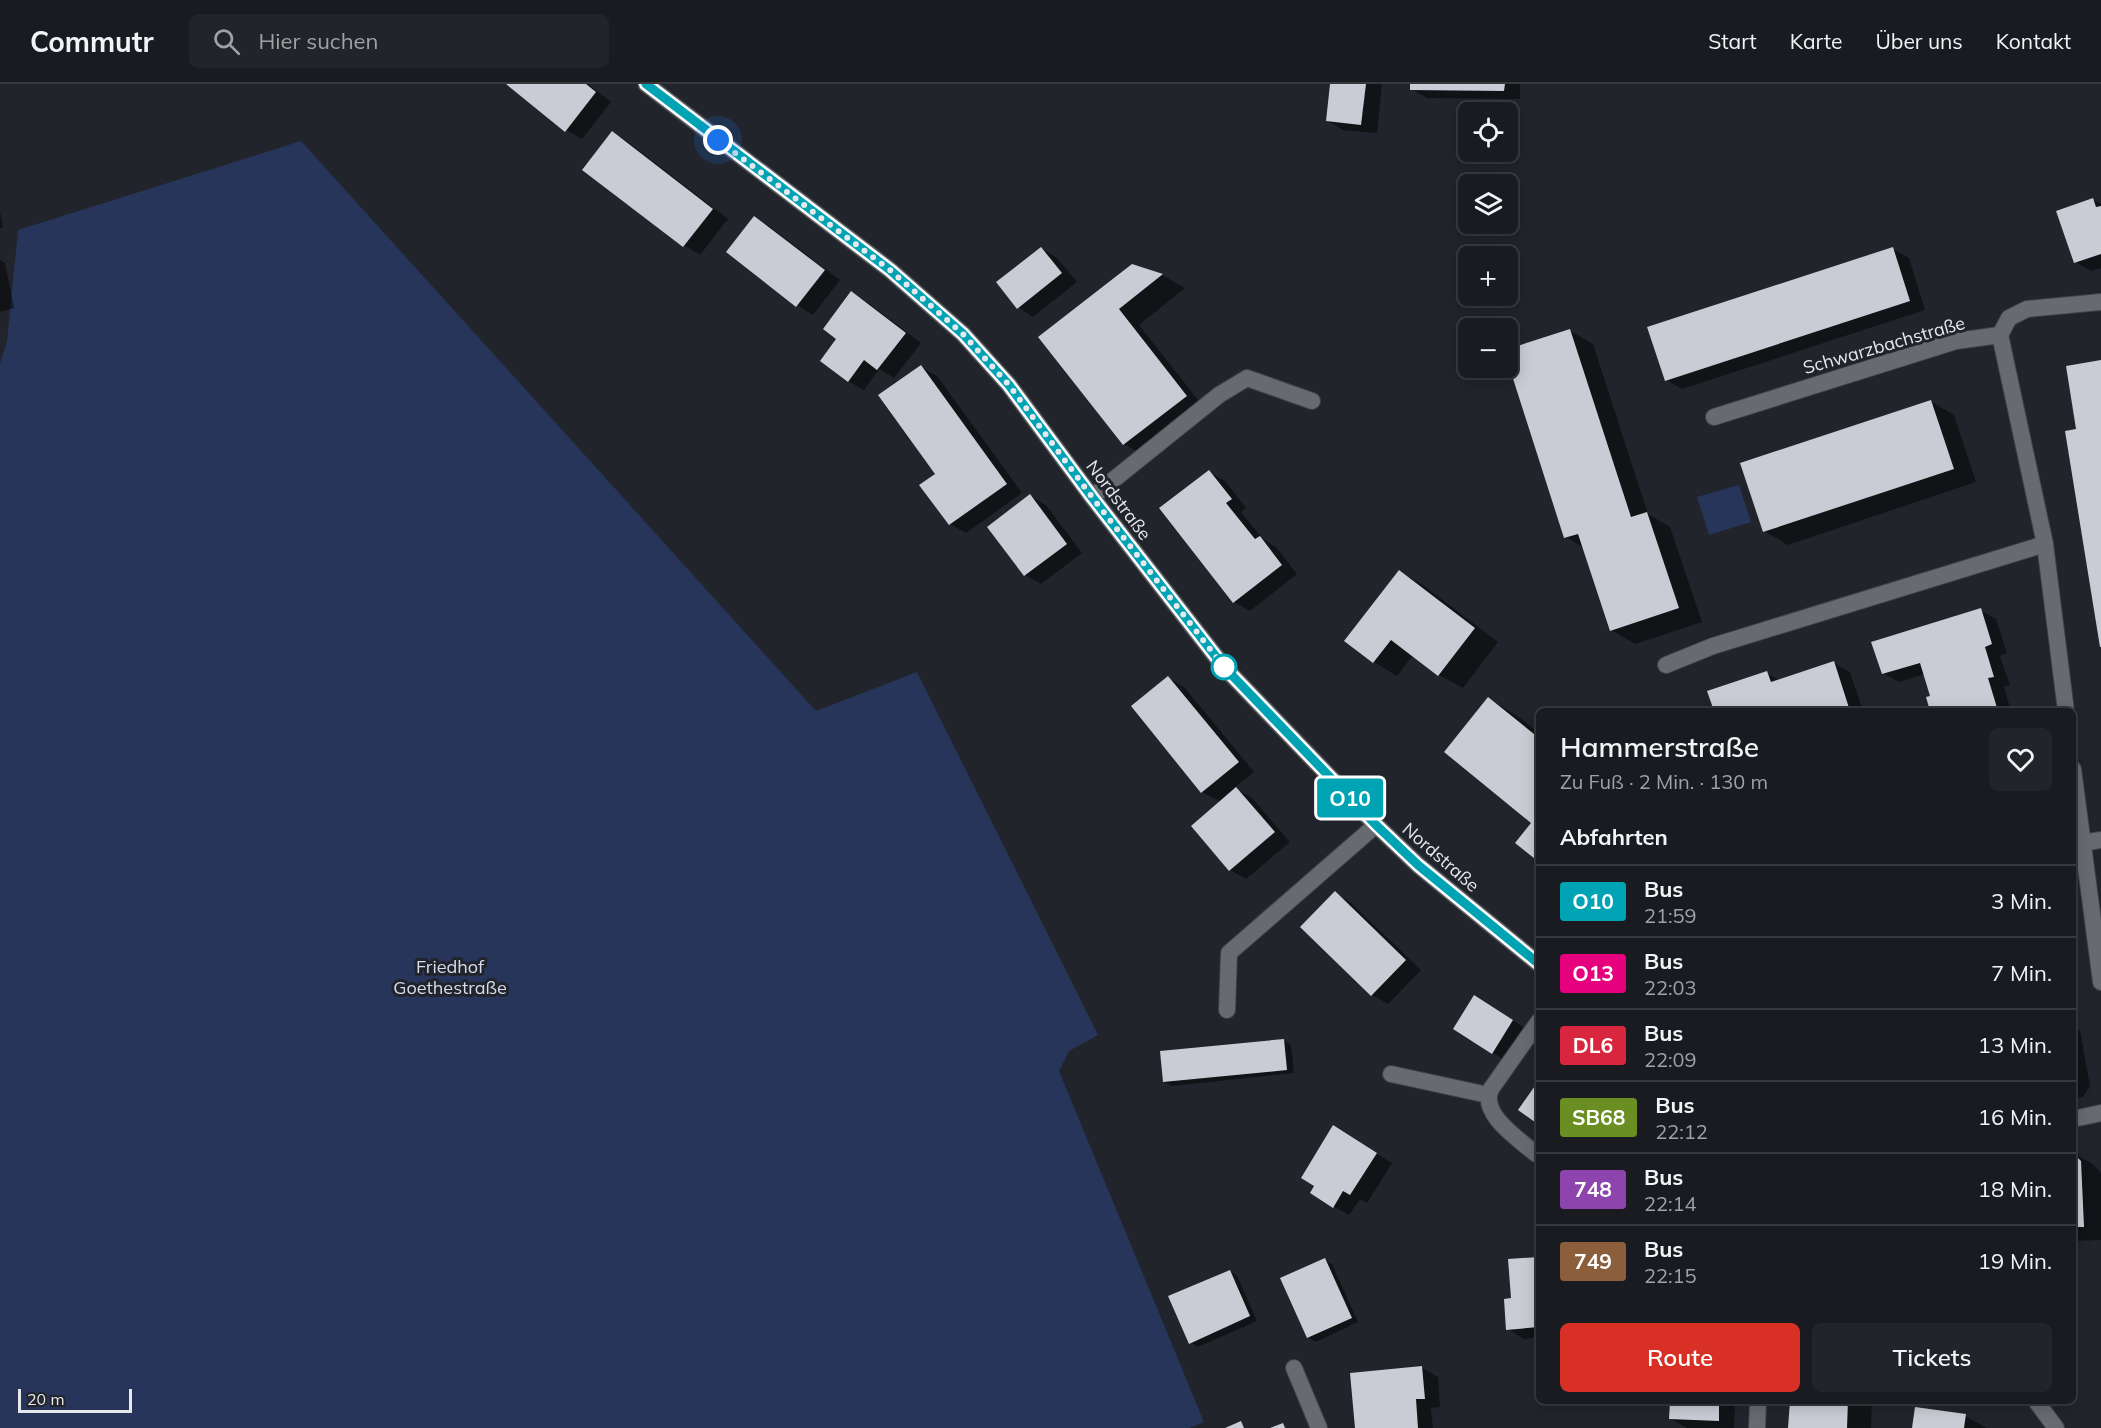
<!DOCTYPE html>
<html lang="de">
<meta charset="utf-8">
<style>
body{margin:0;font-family:Mulish,sans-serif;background:#222429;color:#f1f3f6;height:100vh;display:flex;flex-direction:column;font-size:22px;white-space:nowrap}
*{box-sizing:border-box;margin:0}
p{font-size:20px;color:#9fa1a5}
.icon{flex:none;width:33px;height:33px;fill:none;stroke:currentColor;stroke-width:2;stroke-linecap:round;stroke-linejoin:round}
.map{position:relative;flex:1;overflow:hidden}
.side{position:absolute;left:1536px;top:624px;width:540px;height:696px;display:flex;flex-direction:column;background:#191b20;border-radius:9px;box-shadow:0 3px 15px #0003,0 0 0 2px #37393e}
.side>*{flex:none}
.badge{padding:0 12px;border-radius:4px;font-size:21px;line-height:39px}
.tools{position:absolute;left:1458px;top:18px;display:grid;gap:12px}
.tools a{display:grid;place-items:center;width:60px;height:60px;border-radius:9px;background:#191b20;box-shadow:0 3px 15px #0003,0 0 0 2px #37393e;font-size:30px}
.scale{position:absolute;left:18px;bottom:15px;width:114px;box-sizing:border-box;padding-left:6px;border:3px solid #e6e8ec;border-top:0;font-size:16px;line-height:21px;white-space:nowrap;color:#e6e8ec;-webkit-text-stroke:4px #21242a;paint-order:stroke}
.you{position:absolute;width:30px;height:30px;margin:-15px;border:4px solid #fff;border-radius:50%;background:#1a73e8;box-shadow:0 0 0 9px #1a73e833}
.map>.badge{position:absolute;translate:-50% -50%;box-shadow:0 0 0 3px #fff}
h2{padding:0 24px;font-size:22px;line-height:54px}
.round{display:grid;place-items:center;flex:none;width:63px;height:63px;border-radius:9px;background:#222429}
.headline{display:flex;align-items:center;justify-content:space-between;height:102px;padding:0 24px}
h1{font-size:28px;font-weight:600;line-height:45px}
.button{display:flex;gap:12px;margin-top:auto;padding:12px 24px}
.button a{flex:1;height:69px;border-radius:9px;background:#d93025;color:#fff;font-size:24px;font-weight:600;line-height:69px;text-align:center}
.button a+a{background:#222429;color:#f1f3f6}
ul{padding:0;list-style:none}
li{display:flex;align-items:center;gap:18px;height:72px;padding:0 24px;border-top:2px solid #37393e}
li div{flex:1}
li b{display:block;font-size:22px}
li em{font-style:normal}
li .badge{min-width:66px;font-weight:700;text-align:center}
header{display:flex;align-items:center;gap:36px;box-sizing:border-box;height:84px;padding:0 30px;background:#191b20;border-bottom:2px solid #37393e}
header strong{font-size:28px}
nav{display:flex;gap:33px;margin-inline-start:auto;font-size:21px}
.search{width:420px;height:54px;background:#222429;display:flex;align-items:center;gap:15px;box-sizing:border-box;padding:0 21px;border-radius:9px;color:#9fa1a5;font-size:22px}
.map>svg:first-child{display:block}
</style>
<header>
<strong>Commutr</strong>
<div class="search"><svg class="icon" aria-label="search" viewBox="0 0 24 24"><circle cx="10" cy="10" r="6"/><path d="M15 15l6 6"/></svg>Hier suchen</div>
<nav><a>Start</a><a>Karte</a><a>Über uns</a><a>Kontakt</a></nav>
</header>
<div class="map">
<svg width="2101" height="1344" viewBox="0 0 2101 1344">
<rect width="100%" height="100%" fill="#21242a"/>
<g fill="#263559">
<path d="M301,57l515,570 101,-39 181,363 -29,16 -10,20 145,351 -15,6h-1189v-1064l7,-23 11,-111z"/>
<path d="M1739,401l12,37 -42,13 -12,-38z"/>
</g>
<g fill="#0007">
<path d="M508,0h80l23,18 -29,37 -16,-9z"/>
<path d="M1331,0h51l-5,49 -34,-3 -15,-9z"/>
<path d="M1411,0h109v15l-93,-1 -16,-9z"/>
<path d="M612,49l16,9 100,77 -28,36 -16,-10z"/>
<path d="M2093,116l8,4v64l-10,3 -16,-9z"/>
<path d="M0,127l3,17h-3z"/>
<path d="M755,134l15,9 70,53 -27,35 -16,-10 -69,-53z"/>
<path d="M1041,164l16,10 20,24 -44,35 -15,-10z"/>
<path d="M1893,165l16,9 16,52 -243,79 -16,-9z"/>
<path d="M0,176l5,3 9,45 -14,4z"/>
<path d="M1132,182l30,9 23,13 -46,37 63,80 -62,48 -16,-9 -84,-107z"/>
<path d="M851,209l16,9 54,41 -27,35 -15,-9 -15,21 -16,-9 -10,-42z"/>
<path d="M1569,246l24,14 55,170 22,13 32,95 -67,22 -24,-14 -27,-82 -18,-11 -58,-179v-7z"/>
<path d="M921,283l16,9 85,117 -56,40 -16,-9z"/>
<path d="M1930,317l24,14 22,67 -188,63 -24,-14z"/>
<path d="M1209,388l16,9 21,27 -5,4 21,26 14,9 21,27 -47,37 -16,-9z"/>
<path d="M1030,412l16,9 36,48 -41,31 -16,-9z"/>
<path d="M1400,488l23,13 75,57 -35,46 -24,-13 -26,-20 -16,21 -23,-14z"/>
<path d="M1980,526l16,9 11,34 -7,3 10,29 -6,2 7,24h-79v-14l-7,-23 -26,8 -16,-9z"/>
<path d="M1834,579l16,9 13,39h-148l52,-38 13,8z"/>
<path d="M1168,594l16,9 70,85 -20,16 18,10 38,44 -44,37 -16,-9 -37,-43 28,-25 -19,-10z"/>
<path d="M1489,615l30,18 20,16v127l-5,-38z"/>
<path d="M1335,809l16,10 70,67 -33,34 -16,-9z"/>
<path d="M1490,922l38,24 -20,32 -15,-9z"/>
<path d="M2073,942l7,5 10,55 -7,11 -10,2z"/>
<path d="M1284,956l7,5 3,28 -122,13 -8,-4z"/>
<path d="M1349,1053l43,26 -25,40 -7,-4 -11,16 -16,-9z"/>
<path d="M2073,1069l20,11 8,9v67l-28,1z"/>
<path d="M1539,1174v79l-15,2 -16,-10z"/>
<path d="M1325,1176l7,4 26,58 -42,20 -8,-5 -26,-58z"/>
<path d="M1230,1187l7,5 20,45 -59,26 -8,-5z"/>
<path d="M1422,1284l16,9 2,30 -9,1 2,20h-76z"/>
<path d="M1671,1317h64l-1,27h-47l-16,-9z"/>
<path d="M1791,1317h81l-1,27h-81z"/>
<path d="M1965,1332l22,12h-73z"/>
</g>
<g fill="#c9ccd4">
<path d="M506,0h80l10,8 -31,40z"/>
<path d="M1330,0h36l-5,41 -35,-4z"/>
<path d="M1410,0h95l-1,7 -94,-1z"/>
<path d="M612,47l101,78 -30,38 -101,-77z"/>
<path d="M2093,114l3,9 5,-1v48l-27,9 -18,-52z"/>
<path d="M754,132l71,54 -29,37 -70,-55z"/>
<path d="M1041,163l21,26 -45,36 -21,-27z"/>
<path d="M1893,163l17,54 -245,80 -18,-54z"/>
<path d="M1132,180l31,10 -44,35 68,87 -64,49 -85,-108z"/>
<path d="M851,207l55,42 -29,37 -13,-10 -16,22 -28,-21 16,-22 -13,-10z"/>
<path d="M1570,245l61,188 16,-5 32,96 -69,23 -32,-97 -14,4 -56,-175v-14z"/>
<path d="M2101,276v287h-1l-35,-216 11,-2 -10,-63z"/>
<path d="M921,281l86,119 -58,41 -30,-40 16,-11 -57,-79z"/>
<path d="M1931,316l23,69 -191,63 -23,-69z"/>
<path d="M1209,386l23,29 -6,4 29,36 5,-3 22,29 -49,38 -74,-95z"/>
<path d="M1030,410l37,50 -43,32 -37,-49z"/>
<path d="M1399,486l76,58 -37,48 -47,-36 -18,23 -29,-22z"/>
<path d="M1981,524l11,36 -7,3 9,30 -6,1 10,33h-68l-4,-14 4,-1 -10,-33 -38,11 -11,-32z"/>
<path d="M1834,577l16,50h-136l-7,-20 60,-20 4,11z"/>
<path d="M1168,592l71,86 -38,31 -70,-87z"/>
<path d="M1488,613l51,41v124l-24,-19 16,-20 -87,-71z"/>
<path d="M1236,703l39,45 -46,39 -38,-45z"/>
<path d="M1335,807l71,69 -35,36 -71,-69z"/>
<path d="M1474,911l39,25 -21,34 -39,-25z"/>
<path d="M1284,955l3,31 -124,12 -3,-31z"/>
<path d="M1539,996v45l-21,-15z"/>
<path d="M1333,1041l44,28 -27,42 -7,-4 -10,17 -23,-15 4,-7 -13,-8z"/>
<path d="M2073,1069l8,8 3,66h-11z"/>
<path d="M1539,1173v70l-33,3 -2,-31 7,-1 -3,-39z"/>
<path d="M1325,1174l27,60 -45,20 -27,-60z"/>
<path d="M1230,1186l20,46 -61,28 -21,-48z"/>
<path d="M1422,1282l3,33h-9l2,29h-63l-5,-55z"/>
<path d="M1670,1317h49v20l-50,-2z"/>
<path d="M1790,1317h58l-1,27h-59z"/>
<path d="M1915,1323l51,7 -2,14h-52z"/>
<path d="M1241,1337l3,7h-19z"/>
<path d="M1283,1339l2,5h-15z"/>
</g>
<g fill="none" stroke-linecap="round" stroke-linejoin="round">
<g stroke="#404246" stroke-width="18">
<g id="service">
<path d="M2000,251l9,-17 18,-9 74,-7"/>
<path d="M1092,413l127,-102 28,-17 65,23"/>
<path d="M1227,926l2,-57 147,-128"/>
<path d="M1391,990l97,21"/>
<path d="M1536,1070c-17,-15 -57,-40 -45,-65l48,-68"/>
</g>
</g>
<g stroke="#404246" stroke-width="18">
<g id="minor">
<path d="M1714,333l242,-76 44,-6 45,209 21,167"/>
<path d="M1666,581l47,-19 332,-102"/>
<path d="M2073,685l28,213"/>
<path d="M2082,759l19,-3"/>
<path d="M2073,1035l28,-6"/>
<path d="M1294,1284l25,60"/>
<path d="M1757,1344l1,-27"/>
</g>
</g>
<g stroke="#404246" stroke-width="18">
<g id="secondary">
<path d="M646,0l244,186 73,64 46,51 83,112 132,170 152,158 42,40 121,99"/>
<path d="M2036,1317l20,27"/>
</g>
</g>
<use href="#service" stroke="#676a71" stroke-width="16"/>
<use href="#minor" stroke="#676a71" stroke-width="16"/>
<use href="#secondary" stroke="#676a71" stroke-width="16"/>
</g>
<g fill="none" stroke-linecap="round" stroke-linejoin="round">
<g stroke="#fff" stroke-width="14">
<path id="line" d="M646,0l244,186 73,64 46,51 83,112 132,170 152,158 42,40 121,99"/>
</g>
<use href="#line" stroke="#00a3b4" stroke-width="9"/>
<path stroke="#e6e8ec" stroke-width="6" stroke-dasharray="0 10.8" d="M718,56l172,130 73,64 46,51 83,112 132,170"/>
</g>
<circle fill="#fff" stroke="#00a3b4" stroke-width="3" cx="1224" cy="583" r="12"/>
<g text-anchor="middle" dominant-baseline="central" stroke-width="6" stroke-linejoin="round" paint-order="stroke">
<g font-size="18" fill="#e6e8ec" stroke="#21242a">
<text transform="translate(1884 261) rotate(-16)">Schwarzbachstraße</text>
<text transform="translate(1119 416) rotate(53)">Nordstraße</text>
<text transform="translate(1441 773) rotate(41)">Nordstraße</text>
</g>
<g font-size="18" fill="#d4ddef" stroke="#21242a">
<text x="450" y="882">Friedhof<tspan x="450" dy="21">Goethestraße</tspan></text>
</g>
</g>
</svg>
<div class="tools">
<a><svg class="icon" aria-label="locate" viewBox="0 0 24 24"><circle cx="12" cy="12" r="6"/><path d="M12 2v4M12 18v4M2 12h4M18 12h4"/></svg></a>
<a><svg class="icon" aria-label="layers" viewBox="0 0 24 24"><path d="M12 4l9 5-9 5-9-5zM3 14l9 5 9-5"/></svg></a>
<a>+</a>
<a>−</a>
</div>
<div class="scale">20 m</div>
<div class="you" style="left:718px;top:56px"></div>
<b class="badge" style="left:1350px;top:714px;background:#00a3b4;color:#fff">O10</b>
<section class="side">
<div class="headline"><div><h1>Hammerstraße</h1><p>Zu Fuß · 2 Min. · 130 m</p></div><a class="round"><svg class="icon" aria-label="heart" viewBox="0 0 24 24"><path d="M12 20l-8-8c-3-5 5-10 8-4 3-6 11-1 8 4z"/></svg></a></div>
<h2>Abfahrten</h2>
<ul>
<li><span class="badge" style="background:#00a3b4;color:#fff">O10</span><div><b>Bus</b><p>21:59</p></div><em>3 Min.</em></li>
<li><span class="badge" style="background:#e6007e;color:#fff">O13</span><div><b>Bus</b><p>22:03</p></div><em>7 Min.</em></li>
<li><span class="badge" style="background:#d7263d;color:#fff">DL6</span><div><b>Bus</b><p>22:09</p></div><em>13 Min.</em></li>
<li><span class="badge" style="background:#6b8e23;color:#fff">SB68</span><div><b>Bus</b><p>22:12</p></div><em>16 Min.</em></li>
<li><span class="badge" style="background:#8e44ad;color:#fff">748</span><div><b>Bus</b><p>22:14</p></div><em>18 Min.</em></li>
<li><span class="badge" style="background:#8b5e3c;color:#fff">749</span><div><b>Bus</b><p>22:15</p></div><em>19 Min.</em></li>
</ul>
<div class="button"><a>Route</a><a>Tickets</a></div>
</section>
</div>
